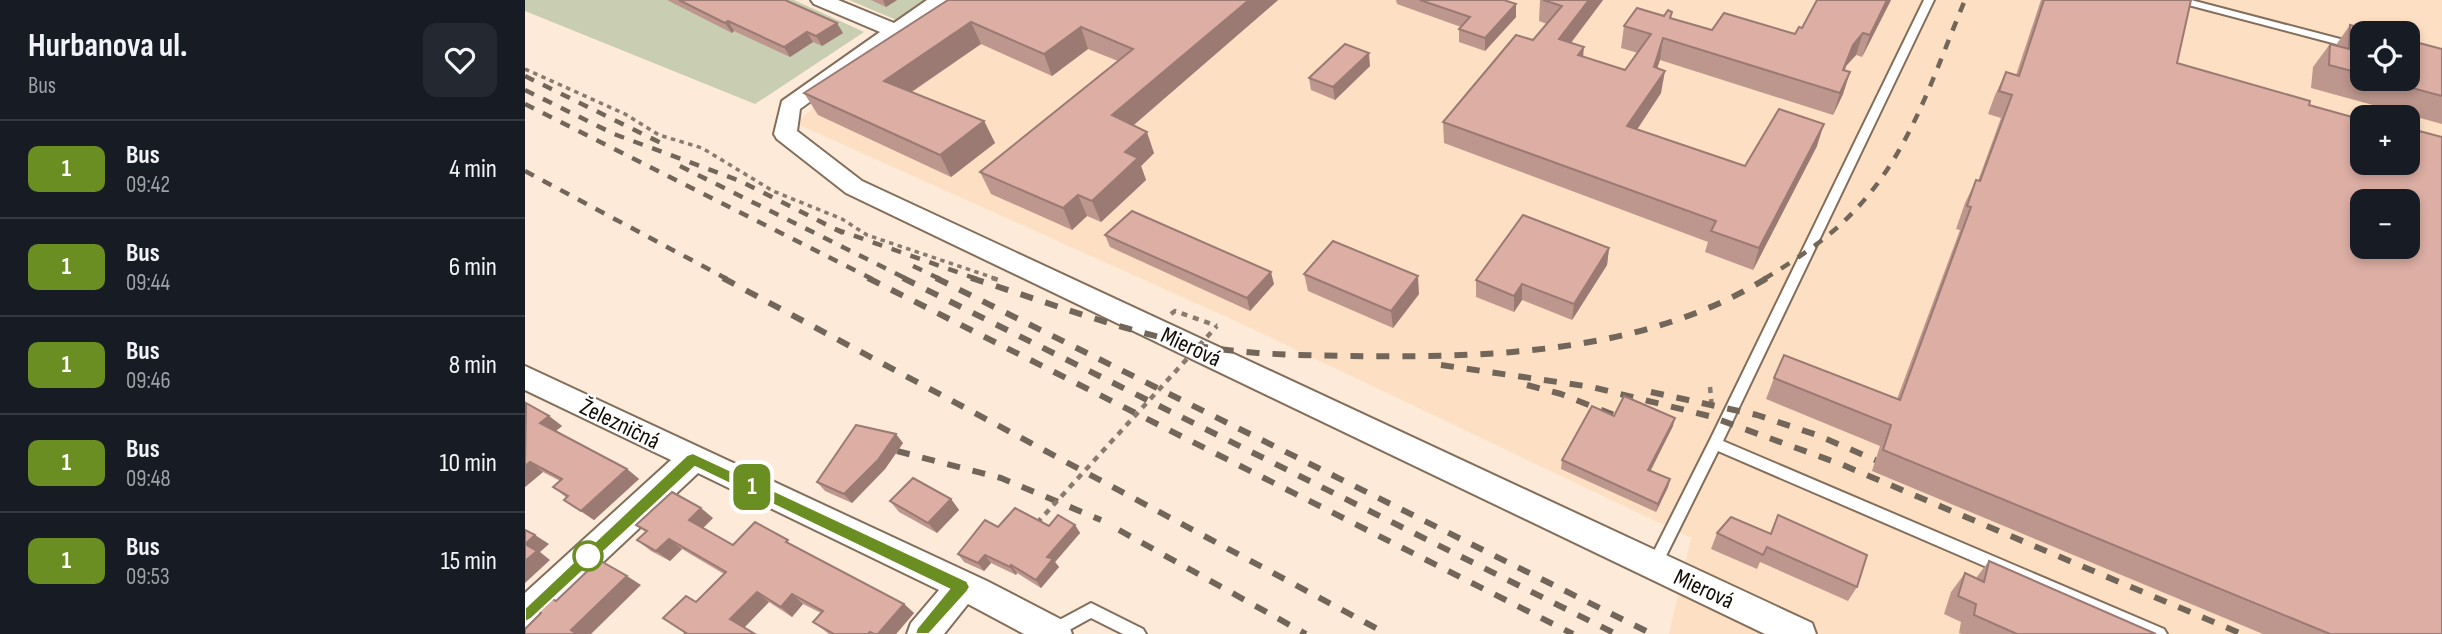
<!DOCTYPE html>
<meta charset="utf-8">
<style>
body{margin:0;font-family:"Sofia Sans Condensed",sans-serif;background:#242831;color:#f1f3f6;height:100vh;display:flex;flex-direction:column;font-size:26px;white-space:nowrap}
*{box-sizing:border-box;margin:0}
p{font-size:23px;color:#9ea1a6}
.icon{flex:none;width:38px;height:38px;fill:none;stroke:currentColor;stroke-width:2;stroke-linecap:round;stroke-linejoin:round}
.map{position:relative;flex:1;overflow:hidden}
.side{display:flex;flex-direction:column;background:#171b24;width:525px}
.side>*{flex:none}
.badge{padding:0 14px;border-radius:10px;font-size:24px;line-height:46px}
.buttons{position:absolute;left:1825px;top:21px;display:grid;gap:14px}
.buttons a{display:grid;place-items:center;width:70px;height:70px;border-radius:14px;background:#171b24;box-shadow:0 4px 10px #0003;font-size:35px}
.map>.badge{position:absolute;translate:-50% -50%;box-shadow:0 0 0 4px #fff}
.round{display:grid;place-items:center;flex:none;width:74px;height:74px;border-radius:14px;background:#242831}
.headline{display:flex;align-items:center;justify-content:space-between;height:119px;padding:0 28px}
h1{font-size:33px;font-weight:700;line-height:52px}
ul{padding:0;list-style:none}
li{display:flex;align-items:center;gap:21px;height:98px;padding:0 28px;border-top:2px solid #363941}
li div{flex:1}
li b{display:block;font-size:26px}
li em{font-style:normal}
li .badge{min-width:77px;font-weight:700;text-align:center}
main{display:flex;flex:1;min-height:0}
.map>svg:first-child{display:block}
</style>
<main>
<section class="side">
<div class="headline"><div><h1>Hurbanova ul.</h1><p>Bus</p></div><a class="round"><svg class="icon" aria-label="heart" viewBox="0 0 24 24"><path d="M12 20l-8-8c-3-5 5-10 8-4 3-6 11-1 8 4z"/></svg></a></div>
<ul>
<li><span class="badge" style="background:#6b8e23;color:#fff">1</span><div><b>Bus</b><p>09:42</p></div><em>4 min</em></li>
<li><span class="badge" style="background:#6b8e23;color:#fff">1</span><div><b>Bus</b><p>09:44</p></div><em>6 min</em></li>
<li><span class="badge" style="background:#6b8e23;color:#fff">1</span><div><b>Bus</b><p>09:46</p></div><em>8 min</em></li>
<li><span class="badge" style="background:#6b8e23;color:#fff">1</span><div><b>Bus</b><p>09:48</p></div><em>10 min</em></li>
<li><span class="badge" style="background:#6b8e23;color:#fff">1</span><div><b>Bus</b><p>09:53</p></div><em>15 min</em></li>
</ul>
</section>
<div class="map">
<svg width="1917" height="634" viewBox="0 0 1917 634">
<rect width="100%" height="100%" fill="#fdead8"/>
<path fill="#fde0c4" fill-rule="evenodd" d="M424,0h1493v634h-773l22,-96 -451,-215 -445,-200zM1838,33h45v46h-45zM1838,117h45v46h-45zM1838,201h45v46h-45z"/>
<g fill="#c9cdb2">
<path d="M0,0h269l70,32 -109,72 -230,-93z"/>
<path d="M324,0h82l-30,22z"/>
</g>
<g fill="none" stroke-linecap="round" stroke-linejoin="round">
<g stroke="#826e5a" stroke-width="4">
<g id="service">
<path d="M1399,0h10l-211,441 441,188 3,5h-25l-424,-183 -59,119 -5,2 -5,-2 -2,-5 63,-125z"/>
<path d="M1650,0h16l172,45v6l-186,-49z"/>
<path d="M566,603l52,26 3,5h-23l-32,-16 -29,16h-13l-2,-4 3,-5z"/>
</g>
</g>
<g stroke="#826e5a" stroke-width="4">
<g id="minor">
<path d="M286,0h27l56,23 33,-23h23l-150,109 -3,22 65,50 950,442 4,11h-51l-919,-441 -69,-54 -3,-5 8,-33 98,-69 -66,-28z"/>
<path d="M0,366l462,215 81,42 4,11h-48l-56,-30 -24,30h-37l4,-11 28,-33 -241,-117 -162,152 -11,4v-36l146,-133 -146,-70z"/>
</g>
</g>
<path stroke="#887b6f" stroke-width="3.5" stroke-dasharray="4.5 4.5" stroke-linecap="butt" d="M0,69l100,45 34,21 43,13 71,43 69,28 25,16 130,44"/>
<g stroke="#887b6f" stroke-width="4.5" stroke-dasharray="6 6" stroke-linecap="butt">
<path d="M467,278l7,2"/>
<path d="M646,314l4,-3 42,15"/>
<path d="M1185,387l2,22"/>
</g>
<use href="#service" fill="#fff" fill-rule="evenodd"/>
<use href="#minor" fill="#fff" fill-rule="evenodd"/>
<g stroke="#72665b" stroke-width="4.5" stroke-dasharray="10 10" stroke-linecap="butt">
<path d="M0,76l136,67"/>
<path d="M0,90l89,44 126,47 103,52"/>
<path d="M0,104l347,175"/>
<path d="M155,166l227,113"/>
<path d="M0,171l202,108"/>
<path d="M310,229l142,50"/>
<path d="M388,266l27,13"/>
<path d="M1239,279c33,-20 67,-42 93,-71 54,-57 78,-137 108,-208"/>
</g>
<g stroke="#72665b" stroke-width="6" stroke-dasharray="13 13" stroke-linecap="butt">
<path d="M198,278l664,356"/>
<path d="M343,278l705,356"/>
<path d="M378,278l713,356"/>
<path d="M411,278l716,356"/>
<path d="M446,278c73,23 143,50 218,66 54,11 108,11 163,12 139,2 293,-3 415,-78"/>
<path d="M916,365l151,22 117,29 134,49 399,169"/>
<path d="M1002,385l34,9 71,28"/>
<path d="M1126,392l106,23 60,20 77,33"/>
<path d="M372,451l104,27 100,42"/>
<path d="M594,530l187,104"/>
</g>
<path stroke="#887b6f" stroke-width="4.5" stroke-dasharray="6 6" stroke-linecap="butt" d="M512,523l180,-197"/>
</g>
<g fill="#bd968d">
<path d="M142,0h118l58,33 -21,13 -9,-4 -23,15 -56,-26 -2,2z"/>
<path d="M346,0h26l-11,7z"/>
<path d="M423,0h330l-145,125 21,28 -13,13 5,14 -45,42 -14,-6 -15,14 -81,-36 -11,-22 138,-111 -30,-12 -36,27 -71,-32 -69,48 72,29 11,22 -44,34 -133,-62 -14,-22z"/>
<path d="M871,0h108l12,17 -31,34 -26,-9v-13l2,-2 -64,-23z"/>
<path d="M1015,0h63l-32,43 12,14 42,13 13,-17 -17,-5 3,-22 48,-14 -1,6 41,12 83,4 7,-6 89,-28 -29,57 -6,-2 -10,11 -1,5 5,1 -7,22 -10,21 -173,-55 -3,8 4,25 -24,36 108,37 72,-20 -64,124 -48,-18 3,-10 -264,-99 -1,-21 90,-82 14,-16 -8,-3z"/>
<path d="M1516,0h150l-14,63 132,42 133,529h-179l-391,-163 8,-25 -114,-47 8,-21 123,21 63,-169 -4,-1 9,-26 11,-23 2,1 23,-63 -13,-4 7,-19 11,-23 10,3z"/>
<path d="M1825,25l13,8v46h45l34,-30v75l-131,-36 2,-21 17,-23 6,1z"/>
<path d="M845,66l-35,34 -24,-10 -2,-12z"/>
<path d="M580,235l169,49 -24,27 -140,-64z"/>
<path d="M1084,248l-2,17 -35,55 -50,-20 -8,12 -38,-15v-17z"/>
<path d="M779,274l115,20 -26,34 -85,-37z"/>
<path d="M0,404l24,12 13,10 -6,5 71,38 12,10 -45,41 -30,-20 3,-2 -14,-11 7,-6 -17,-9 -18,15z"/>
<path d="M1089,416l59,10 -23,44 20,9 -2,8 -12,25 -95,-43 1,-9z"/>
<path d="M378,443l-18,26 -33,34 -27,-12 -8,-9z"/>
<path d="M426,499l8,11 -22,23 -38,-21 -9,-11z"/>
<path d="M1253,515l79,72 -9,14 -88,-39 -3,7 -46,-20 6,-16 53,1z"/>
<path d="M188,518l-10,10 30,17 61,1 110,58 10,9 -18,21h-67l-16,-12 8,-9 -18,-9 -11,13 -23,-15 -25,25 -59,6 -22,-15 33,-16 28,-28 -42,-25 -12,12 -19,-10 -14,-11 9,-8 -10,-7z"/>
<path d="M550,525l5,8 -25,29 4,5 -18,21 -24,-15 -1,2 -25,-12 -7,8 -20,-9 -6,-8 40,-27z"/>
<path d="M1464,561l167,73h-194l-3,-1 2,-11 -17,-8 7,-22 14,-19 11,5z"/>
</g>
<g fill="#9a7a73">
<path d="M358,0h14l-11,7z"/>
<path d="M724,0h29l-158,137 -8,-22z"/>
<path d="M1064,0h14l-46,61 2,-22z"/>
<path d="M1362,0h4l-29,57 8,-22z"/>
<path d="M991,4v13l-31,34v-13z"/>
<path d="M203,21l6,10 -2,2 -7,-10z"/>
<path d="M446,22l10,22 -85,58 -12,-21z"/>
<path d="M312,23l6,10 -21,13 -6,-10z"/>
<path d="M556,27l7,22 -36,27 -8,-22z"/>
<path d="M282,32l6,10 -23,15 -6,-10z"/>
<path d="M1338,33l-7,22 -10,11 -10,26 7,-22 10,-25z"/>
<path d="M1138,38l-3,22 -10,29 4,-22z"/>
<path d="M1059,47l-2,22 -4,-14z"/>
<path d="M844,53l1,13 -35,34 -2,-13z"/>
<path d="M1140,71l-4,22 -36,55 2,-22z"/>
<path d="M1325,72l-7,22 -10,21 7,-22z"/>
<path d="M459,121l11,22 -44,34 -11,-22z"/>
<path d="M1299,124l-7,22 -64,124 6,-22z"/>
<path d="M622,132l7,21 -13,13 5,14 -45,42 -9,-21 33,-49z"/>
<path d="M553,195l9,21 -15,14 -9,-22z"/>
<path d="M1084,248l-2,17 -35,55 2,-16z"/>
<path d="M746,272l3,12 -24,27 -3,-13z"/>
<path d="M893,276l1,18 -26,34 -2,-17z"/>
<path d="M997,284v16l-8,12v-16z"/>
<path d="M24,416l13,10 -9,7 -13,-10z"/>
<path d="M1150,418l-2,8 -26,52 1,-8z"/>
<path d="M371,434l7,9 -18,26 -33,34 -8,-9z"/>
<path d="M5,462l13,10 -18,15v-21z"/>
<path d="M102,469l12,10 -45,41 -13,-9z"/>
<path d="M1145,479l-2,8 -12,25 2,-8z"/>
<path d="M426,499l8,11 -22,23 -9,-10z"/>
<path d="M176,508l12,10 -12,12 -12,-10z"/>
<path d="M550,525l5,8 -25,29 4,5 -18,21 -5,-8 11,-23z"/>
<path d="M10,535l14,9 -9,8 10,8 -25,23v-39z"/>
<path d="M144,539l13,10 -12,12 -14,-10z"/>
<path d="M460,555l6,8 -7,8 -6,-8z"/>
<path d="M486,565l6,8 -1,2 -6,-8z"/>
<path d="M102,576l14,9 -50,49h-14l-6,-4z"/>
<path d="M232,592l12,10 -26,27 -13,-10z"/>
<path d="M267,594l11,10 -11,13 -11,-10z"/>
<path d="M379,604l10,9 -18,21h-18z"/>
</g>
<g fill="#dcaea4" stroke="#9a7a73" stroke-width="2" fill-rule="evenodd">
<path d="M154,0h106l52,23 -21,13 -9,-4 -23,15 -56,-26 -3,2z"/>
<path d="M423,0h301l-137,115 35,17 -22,20 13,6 -46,43 -14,-6 -15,13 -83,-36 153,-123 -52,-22 -37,27 -73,-32 -87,59 100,40 -44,34 -136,-62z"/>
<path d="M895,0h84l12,4 -31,34 -26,-9 11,-12z"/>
<path d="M1018,0h46l-30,39 25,8 -6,8 47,15 26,-36 -27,-8 13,-18 27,8 4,-6 4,2 -2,6 42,12 12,-17 71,21 4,-7 3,1 15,-28h70l-17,35 -7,-2 -10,12 -10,25 7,2 -10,21 -177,-55 -9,29 11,4 -38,55 118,40 34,-57 45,15 -65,124 -48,-17 5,-10 -273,-99 73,-87 17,5 29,-34z"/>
<path d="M1519,0h147l-14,63 133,38 -1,4 54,15v43h45v-35l34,9v497h-112l-447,-184 8,-25 -117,-47 10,-23 116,45 71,-193 -4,-1 9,-26 4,1 32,-86 -13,-4 7,-19 13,4zM1838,201h45v46h-45z"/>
<path d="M1825,25l32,8h-19v41l-34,-9 1,-21 19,5z"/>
<path d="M1883,40l34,9v47l-63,-17h29z"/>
<path d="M820,44l24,9 -36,34 -24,-9z"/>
<path d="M607,211l139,61 -24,26 -142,-63z"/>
<path d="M998,215l86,33 -35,56 -52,-20 -8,12 -38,-16z"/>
<path d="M808,241l85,35 -27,35 -87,-37z"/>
<path d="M1099,396l51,22 -27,52 22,9 -12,25 -96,-44 30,-54 22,10z"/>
<path d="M1,403l23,13 -9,7 87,46 -46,42 -17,-11 4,-4 -15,-9 9,-8 -32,-17 -5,4z"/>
<path d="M331,425l40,9 -18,26 -34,34 -27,-12z"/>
<path d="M388,478l38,21 -23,24 -38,-22z"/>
<path d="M147,492l29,16 -12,12 44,25 22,-23 33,18 -2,2 118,62 -26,30h-4l-4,-2 -2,2h-34l-21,-12 10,-11 -31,-17 -11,13 -24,-15 -27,27 25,15h-71l2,-1 -23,-15 23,-22 10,6 30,-30 -57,-33 -13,12 -19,-11 10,-9 -11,-6z"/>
<path d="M490,508l34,18 9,-11 17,10 -28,32 6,2 -17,21 -25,-15 -1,2 -25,-12 -7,8 -20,-9 27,-34 13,7z"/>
<path d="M1253,515l89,40 -10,32 -90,-40 -4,8 -46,-22 14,-16 40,17z"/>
<path d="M0,530l10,5 -10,9z"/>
<path d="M0,544l12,7 -12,10z"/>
<path d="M74,560l28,16 -56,54 6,4h-52v-5l16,-16 -6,-3 14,-13 7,4z"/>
<path d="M1464,561l167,73h-139l-43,-19 2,-11 -18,-8 7,-23 19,9z"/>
</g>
<path fill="#6b8e23" stroke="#fff" stroke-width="2" d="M168,453l274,128 3,6 -3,5 -38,42h-14l2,-6 32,-39 -254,-122 -164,152 -6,3v-14l162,-153z"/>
<circle fill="#fff" stroke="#6b8e23" stroke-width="3.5" cx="63" cy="556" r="14"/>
<g text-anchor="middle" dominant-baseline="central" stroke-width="5" stroke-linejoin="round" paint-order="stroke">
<g font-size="24" fill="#130c05" stroke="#fff">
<text transform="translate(666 347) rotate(25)">Mierová</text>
<text transform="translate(95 424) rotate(26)">Železničná</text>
<text transform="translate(1179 589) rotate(25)">Mierová</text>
</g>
</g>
</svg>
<div class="buttons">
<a><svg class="icon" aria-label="locate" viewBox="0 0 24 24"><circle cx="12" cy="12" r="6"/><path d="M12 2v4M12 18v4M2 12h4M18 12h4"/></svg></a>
<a>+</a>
<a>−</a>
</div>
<b class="badge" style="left:227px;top:487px;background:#6b8e23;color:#fff">1</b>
</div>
</main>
